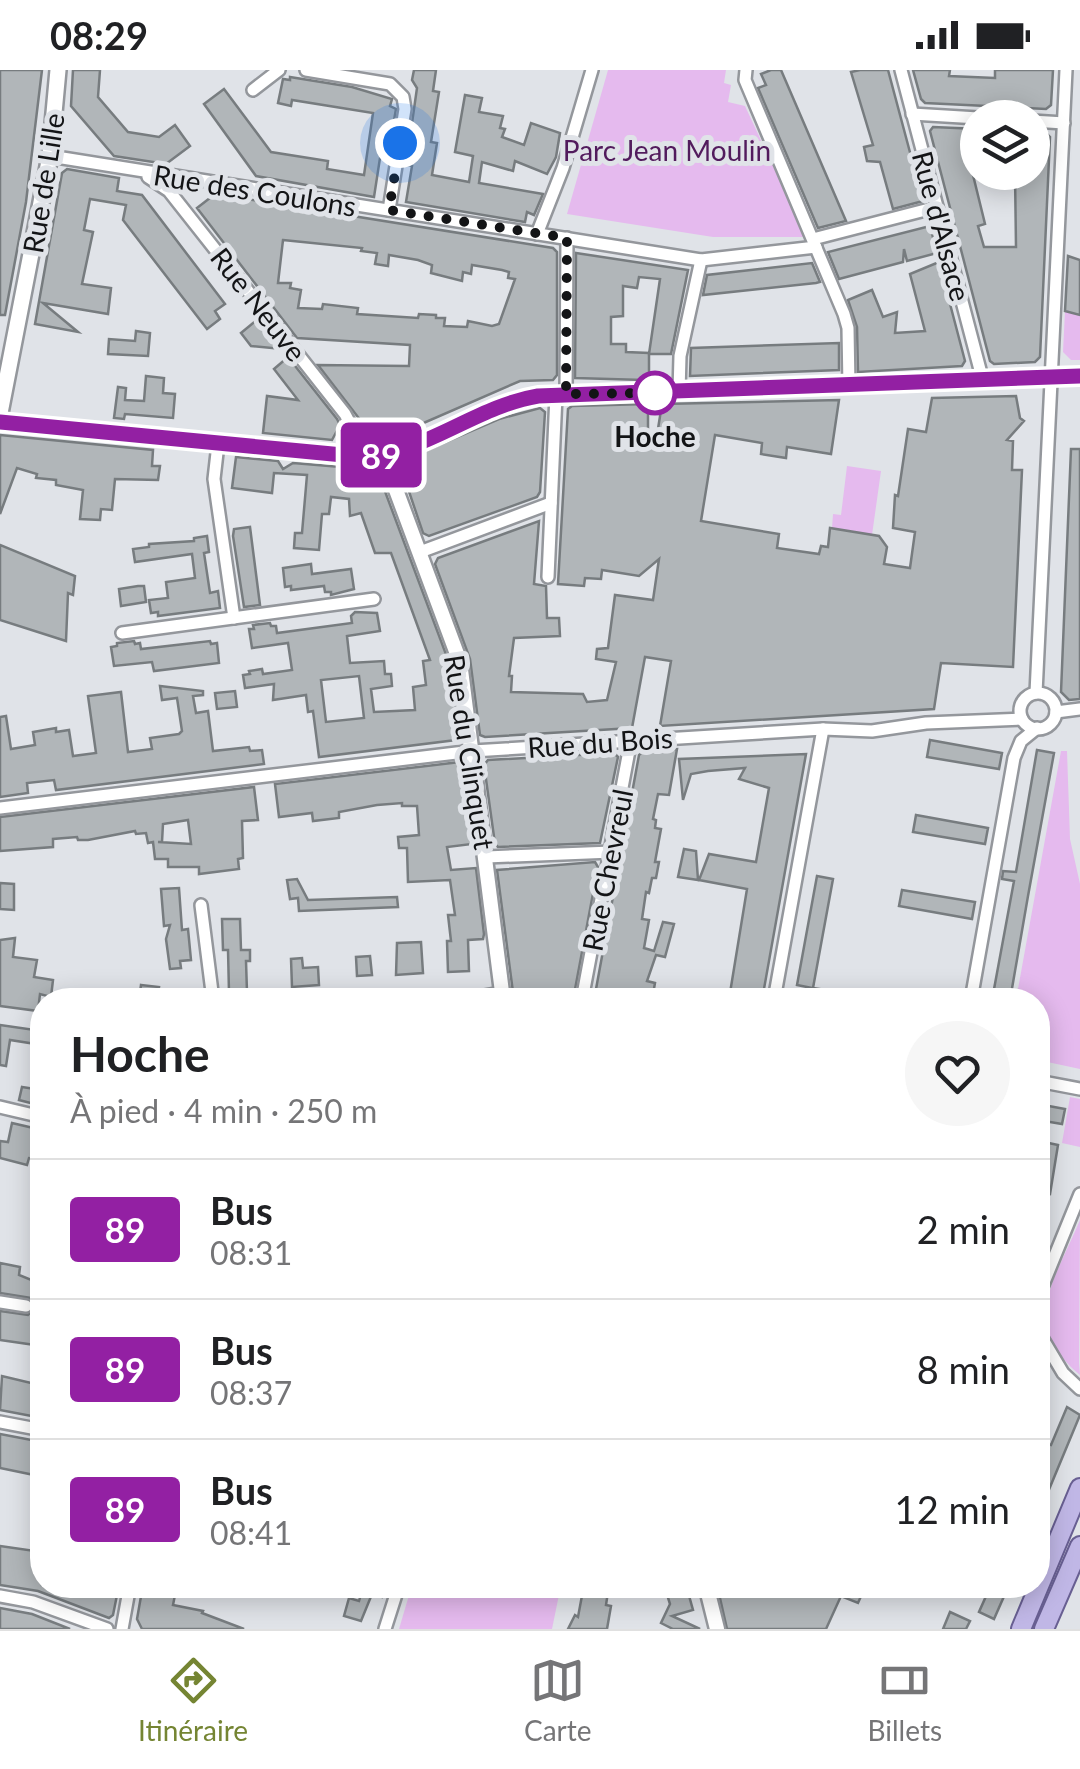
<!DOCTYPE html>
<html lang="fr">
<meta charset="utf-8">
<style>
body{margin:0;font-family:Lato,sans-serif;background:#f6f6f6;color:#202124;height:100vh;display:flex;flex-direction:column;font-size:38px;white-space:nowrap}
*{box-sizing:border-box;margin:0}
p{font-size:32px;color:#757577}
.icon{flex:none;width:55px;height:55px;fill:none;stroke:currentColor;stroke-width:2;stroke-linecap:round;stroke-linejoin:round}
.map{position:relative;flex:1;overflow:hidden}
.details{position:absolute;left:30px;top:918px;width:1020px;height:610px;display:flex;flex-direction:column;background:#fff;border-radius:40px;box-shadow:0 5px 25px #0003}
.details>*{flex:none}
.badge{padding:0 20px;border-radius:8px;font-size:35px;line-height:65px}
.controls{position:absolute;left:960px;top:30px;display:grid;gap:20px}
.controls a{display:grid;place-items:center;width:90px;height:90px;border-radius:50%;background:#fff;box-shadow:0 5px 25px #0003;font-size:50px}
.you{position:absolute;width:50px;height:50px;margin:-25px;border:8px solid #fff;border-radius:50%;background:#1a73e8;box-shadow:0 0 0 15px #1a73e833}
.map>.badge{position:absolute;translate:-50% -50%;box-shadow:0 0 0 5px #fff}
.round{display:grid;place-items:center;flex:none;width:105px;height:105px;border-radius:52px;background:#f6f6f6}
.headline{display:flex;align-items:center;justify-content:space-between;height:170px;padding:0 40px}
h1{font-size:48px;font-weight:700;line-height:75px}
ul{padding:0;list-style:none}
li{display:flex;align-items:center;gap:30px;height:140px;padding:0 40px;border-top:2px solid #e0e0e0}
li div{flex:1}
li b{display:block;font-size:38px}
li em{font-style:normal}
li .badge{min-width:110px;font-weight:700;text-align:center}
.status{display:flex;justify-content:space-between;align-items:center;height:70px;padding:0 50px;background:#fff;direction:ltr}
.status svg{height:28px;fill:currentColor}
.menu{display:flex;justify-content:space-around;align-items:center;height:140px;border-top:2px solid #e0e0e0;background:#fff;font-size:28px;color:#757577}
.menu a{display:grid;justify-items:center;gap:5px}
.menu .selected{color:#758533}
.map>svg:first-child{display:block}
</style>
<div class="status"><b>08:29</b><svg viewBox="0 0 49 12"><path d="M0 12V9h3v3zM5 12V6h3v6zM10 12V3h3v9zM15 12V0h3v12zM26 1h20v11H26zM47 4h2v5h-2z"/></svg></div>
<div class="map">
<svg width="1080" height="1559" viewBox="0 0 1080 1559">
<rect width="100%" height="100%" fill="#e0e3e8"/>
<g fill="#e5baee">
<path d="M608,0h118l-2,13 7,2 -3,17 17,4 61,131h-93l-146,-23z"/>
<path d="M1065,241l15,4v45h-9l-8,-8z"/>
<path d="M847,396l34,5 -9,64 -40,-7 1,-14 8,1z"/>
<path d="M1061,681h6l3,88 10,45v185l-42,-9v-60h-22z"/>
<path d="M1070,1027l10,2v48l-18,-4z"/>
<path d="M1080,1150l-1,143 1,12c-62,-52 -25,-94 0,-155z"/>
<path d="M412,1515h149l-9,44h-153z"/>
</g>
<g fill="#b1b6b9" stroke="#777c7f" stroke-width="2.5" fill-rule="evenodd">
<path d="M0,0h42l-16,132 -21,113h-5z"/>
<path d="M73,0h27l-2,27 30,35 31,5 16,-12 15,21 -24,18 -52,-8 -43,-50z"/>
<path d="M414,0h22l-3,21 6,1 -8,50 6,1 -5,32 37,7 4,-26 -18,-4 10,-57 17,3 -3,14 24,4 -3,12 5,1 -3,8 22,8 7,-22 29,10 -4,24 -9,17 -32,-13 -2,10 -31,-9 -3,21 64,11 -9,21 -7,-3 -2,10 -119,-20 6,-36 -4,-1 -1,-7 10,-70 -5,-8z"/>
<path d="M771,0h10l65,151 -28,7 -60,-140 8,-3 -5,-11z"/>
<path d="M860,0h28l35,131 -30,8 -13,-47 -13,-1 -3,-14 9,-2 -22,-73z"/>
<path d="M913,0h37l-1,6 46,2v-8h58l-2,35 -5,4 -121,-6 -4,-4z"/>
<path d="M290,7l62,10 40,12 -2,7 6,3 -7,40h-5l-4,9 -6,39 -118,-21 -52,-72 20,-15 47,63 57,9 -1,8 37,6 9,-62 -81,-13 -1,6 -13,-3 5,-24 7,1z"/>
<path d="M933,57l45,2v45l-5,1 12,49 -7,2 6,21h32l-1,-74 17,-1v-40l14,1 4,4 -10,220 -5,5 -41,2 -4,-3 -60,-230z"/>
<path d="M67,99l52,9 -2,13 25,4 83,109 -10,7 5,8 -13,10 -84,-109 3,-15 -36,-6 -6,31 9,2 -11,52 29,4 -3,26 -65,-11 35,29 -43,-8 27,-151z"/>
<path d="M215,124l338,54 4,4v123l-4,5 -33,1 -124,54 -16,5 -6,-2 -56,-73 91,1 1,-21 -113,-7 -100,-130zM283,170l79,8 -1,3 16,2 -2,11 13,2 1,-11 29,5 14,5 -1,8 31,8 1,-9 8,2 1,-9 30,5 7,2 -1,6 7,1 -16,45 -7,2 -24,-5 -1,6 -23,-1 1,-8h-9v-3l-17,-1 -1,4 -61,-4 1,-6 -35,-4 -1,5 -24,-1 3,-18 -11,-2 1,-5h-13z"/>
<path d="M930,156l7,27 -30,8 -3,-12 -1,13 -64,17 -11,-27z"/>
<path d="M576,183l112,17 -17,84h-22l11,-75 -21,-2 -2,11 -14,-2v30l-12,1v27h15v8l23,1v23l-5,4 -69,-2z"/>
<path d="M1068,186l12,4v55l-15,-4z"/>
<path d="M939,192l26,99 -3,5 -104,6 -1,-45 -9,-27 24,-10 11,27 14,-5 -2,21 30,-2 -15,-57z"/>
<path d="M812,193l8,19 -4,1 -113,12 4,-20z"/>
<path d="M258,249l24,30 -31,-3 -10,-13z"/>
<path d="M136,261l14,2 -2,23 -40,-2 1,-15 26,2z"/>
<path d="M839,273v27l-149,6 1,-28z"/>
<path d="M288,287l49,62 3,6 -8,15 -69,-7 4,-37 31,4 -24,-31z"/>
<path d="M146,306l18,2 -1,15 12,1 -2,24 -48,-4 -1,5 -10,-1 4,-31 8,1 -1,12 19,1z"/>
<path d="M1016,326l4,22 4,3 -17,19 6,1 -1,29h10l-9,197 -72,-4 -7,46 -274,17 11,-65 -26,-4 -13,71 -147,9 -5,-2 -10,-76 -35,-95 3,-6 101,-37 -5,63 12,2 1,32h12l1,18 -46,2 -5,38h3l-1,16 72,2 4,8 20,-2 9,-38 -20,-3 1,-10 11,-1 7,-53 38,5 6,-41 -20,17 -37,-6 -1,9 -16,-1 -1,8 -26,-2 10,-175 4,-3 76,-2v31h9l5,-31 177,-4 -8,54 -44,-7 -1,11 -25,-4 1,-11 -47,-8 -14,86 78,13 -2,14 42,6 2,-8 7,1 2,-19 49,8 8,11 -3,17 26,4 5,-36 -22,-4 2,-33 3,1 10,-67 18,3 6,-34z"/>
<path d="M540,338l5,4 -5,80 -3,5 -108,39 -6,-3 -24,-71 100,-43z"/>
<path d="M0,365l153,15 -1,16h8l-2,14 -43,-1 -3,31 -11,-1 -1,11 -20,-1 3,-29 -27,-5v-5l-20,-2 1,-4 -20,-6 -17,46z"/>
<path d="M1071,379h9v250l-11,1 -8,-8z"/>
<path d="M236,387l42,4 5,8 10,-6 84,7 73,195 9,71 -3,4 -137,17 -6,-46 -5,1 -2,-17 -33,5 1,-16 -29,4 -2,-13 7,-1 -1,-3 13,-2 1,5 29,-4 -4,-27 -36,5 -3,-19h5l-1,-4 17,-2 1,3h5l1,7 75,-10 -1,-7 4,-4 22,1 3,18 -33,5 3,27 34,-2 1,13h6l1,12 -21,3 3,23 41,-2 -2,-23 13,-2 -3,-24 7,-1 -39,-107h-16l-14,-40 -11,3 -1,-17 -18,-2 -2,17h-7l-3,36 -25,-2 1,-15h7l5,-58 -33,-2 -2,20 -40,-5zM359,606l5,42 -38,4 -5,-42z"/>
<path d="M250,457l10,78 -16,2 -11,-71 1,-7z"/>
<path d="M207,466l2,16 -5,1 6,40 8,-2 2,17 -62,8v-4l-7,1 -2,-13 19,-2 -2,-16 29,-4 -3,-24 -57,8 -2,-13 16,-2v-3l45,-3v-3z"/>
<path d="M0,475l75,31 -2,19 -5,-2 -2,48 -66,-21z"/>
<path d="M311,494l1,10 39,-5 3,20 -23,6v-3h-6l-1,-6 -33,4v-4l-6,1 -2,-19z"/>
<path d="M138,516h6l2,16 -25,4 -2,-17z"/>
<path d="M134,571l1,3 5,-1 1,6 69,-8 1,3 6,-1 2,20 -65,8 -2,-9 -38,4 -3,-19 6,-1v-3z"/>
<path d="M160,616l43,5v4l-10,1 3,17 12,-2 5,40 36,-4 1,4 12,-1 2,14 -208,26 -2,-10 -27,3 1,10 -28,4v-80l6,-1 5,33 24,-4 -2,-13 23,-4v4l13,-2 4,26 23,-3 -8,-57 33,-4 7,60 24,-3 -2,-11 29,-4 3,-3 -5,-33 -15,2z"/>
<path d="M235,621l2,16 -20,2 -2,-16z"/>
<path d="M930,670l72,13 -3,16 -72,-12z"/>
<path d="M677,679l-8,46 -11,-1 -5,25 3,1 -1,8 6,1 -6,33h4l-3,16h-4l-3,15 -3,-1 -4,27 7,1 -5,28 10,3 9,-29 11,2 -9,33 -9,-2 -9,26 8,2 -3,17h-58l45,-245 4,-4z"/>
<path d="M1037,680l17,3 -26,143 -18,104h-18l22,-119 -12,-2 1,-8 13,1z"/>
<path d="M614,683l4,4 -18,86 -102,4 -3,-3 -11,-79 4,-5z"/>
<path d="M806,684l-44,246 -27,-2 1,-4 -6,-1 17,-104 -48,-9 10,-26 47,8 13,-74 -30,-9 6,-11 -37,3 -17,3 -8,26 -4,-41z"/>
<path d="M460,692l12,82 -25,3 4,23 25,-2 8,66 -1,5 -15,1 1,31 -21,1 -1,-31h4l-3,-26h7l-5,-35 -42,2 -1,-34h-8l-1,-11 21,-2 -2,-29h-15v-3l-25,2 -38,7v6l-26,3 -1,-8 -33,4 -4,-33z"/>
<path d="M254,717l4,33 -16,1 1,37 -5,1 1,10 -40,5v-7h-31v-8h-13l-2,-17 -5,1 -2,-10 -10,1 -1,-3 -47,9h-10l-1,-3 -24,2v8l-53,4v-34zM188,750l3,24 -33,-2h4l1,-18z"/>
<path d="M916,745l72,13 -3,16 -72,-12z"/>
<path d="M684,779l12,2 2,29 -20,-3z"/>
<path d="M595,792l3,5 -25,133h-59l-17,-130z"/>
<path d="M817,806l16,3 -20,109 38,6v6h-41l2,-12 -15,-3z"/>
<path d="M297,809l11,21 89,-3 1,10 -99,4 -1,-13 -8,1 -3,-19z"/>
<path d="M0,813l14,1v26l-14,-1z"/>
<path d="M179,818l3,42 6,-1 3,31 -11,1 1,7 -11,1 -4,-30 4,-14 -6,1 -3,-37z"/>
<path d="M902,820l73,12 -3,17 -73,-13z"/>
<path d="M222,849h18l1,31h9v11h-4l1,31h-18l-1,-42h-5z"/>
<path d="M15,868l-2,19 24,3 -3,17 19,3 -2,17 -11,-3 -2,17 -38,-5v-66z"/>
<path d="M421,872l2,31 -27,2 1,-32z"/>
<path d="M370,886l2,19 -15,1 -1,-19z"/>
<path d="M302,888l1,10 15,-1 1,18 -27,2 -1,-28z"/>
<path d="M141,915l18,2 -2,13h-18z"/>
<path d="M0,955l42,6v14l-32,-5 -4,26 -6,-1z"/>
<path d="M22,1017l20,3v16l-23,-6z"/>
<path d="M1038,1034l27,5 -3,15 -24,-4z"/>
<path d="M12,1053l30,7 -5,29 -8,-1 -2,7 -27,-7v-17l8,1z"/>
<path d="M1044,1072l14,3 -8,49 -12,-2z"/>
<path d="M0,1193l20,4 -1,8 15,6 -3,17 -31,-5z"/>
<path d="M33,1230l9,1v45l-42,-6v-29l28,4 7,-7z"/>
<path d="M38,1281l4,1v66l-42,-8 2,-34 29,7z"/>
<path d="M1067,1337l13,8 -42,101v-58l3,2 7,-16 3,1z"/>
<path d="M0,1364l42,8v27l-3,7 -39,-8z"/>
<path d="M0,1476l42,6v33h77l-6,30 -4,3 -71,-27 -38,-6z"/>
<path d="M143,1515h34l-4,20 30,6 -1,2 42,16h-102l-5,-10z"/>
<path d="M351,1515h35l-4,12 -10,-3 -11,27 -17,-5 5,-18 10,3 3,-10 -12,-3z"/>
<path d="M584,1515h25l-3,20 5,1 -4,23h-39l7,-14 3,2z"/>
<path d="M664,1515h22l7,25 -21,6 28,13h-27l-12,-6 9,-19z"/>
<path d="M717,1515h149l-8,18 -17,-7 -15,33h-99z"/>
<path d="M991,1515h18l-15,34 -15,-7z"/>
<path d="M0,1538l32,6 38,15h-70z"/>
<path d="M950,1542l20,9 -4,8h-23z"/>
</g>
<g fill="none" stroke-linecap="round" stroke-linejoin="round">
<g stroke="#94979c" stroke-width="16">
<g id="minor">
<path d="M306,0l84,14 13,13 2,12 -16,101"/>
<path d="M746,0l-1,10 99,234 4,14 1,59"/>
<path d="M901,0l82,311"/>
<path d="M253,20l26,-20"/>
<path d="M912,44l66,4"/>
<path d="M1032,51l32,2"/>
<path d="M50,86l651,104 115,-13"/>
<path d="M148,107l21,14 176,223 9,17 1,25"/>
<path d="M537,164l26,-66 29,-98"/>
<path d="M813,169l124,-32"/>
<path d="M679,322l1,-36 21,-96"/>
<path d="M566,324l1,-156"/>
<path d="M218,374l-4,35 20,139"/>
<path d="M420,482l131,-49"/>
<path d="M548,507l8,-182"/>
<path d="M122,563l252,-34"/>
<path d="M1036,623l30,-623"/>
<circle cx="1038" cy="641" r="18"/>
<path d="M1056,642l24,-3"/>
<path d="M0,738l473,-57 350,-22 49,2 54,-8 96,-4"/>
<path d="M486,787l126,-5"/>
<path d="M201,835l12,95"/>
<path d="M462,930l40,-7"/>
<path d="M582,930l49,-260"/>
<path d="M774,930l49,-271"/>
<path d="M971,930l43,-242 7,-17 16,-13"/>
<path d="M1038,1011l42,8"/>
<path d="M0,1037l42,10"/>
<path d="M1038,1227l42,-103"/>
<path d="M0,1232l26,4"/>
<path d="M1038,1261l25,42 17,16"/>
<path d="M0,1352l42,8"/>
<path d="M0,1526l33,6 74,27"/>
<path d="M122,1559l8,-44"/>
<path d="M385,1559l14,-44"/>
</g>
</g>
<g stroke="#94979c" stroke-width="19">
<g id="tertiary">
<path d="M383,385l77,207 43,338"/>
<path d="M706,1515l11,44"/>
</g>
</g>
<g stroke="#94979c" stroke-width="20">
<g id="secondary">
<path d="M0,343l50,-257 8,-86"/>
<path d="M0,352l364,35c61,-3 113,-51 173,-61l543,-20"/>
</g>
</g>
<g stroke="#685f92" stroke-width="22">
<g id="primary">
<path d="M1021,1559l59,-141"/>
<path d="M1044,1559l36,-83"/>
</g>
</g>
<use href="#minor" stroke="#fff" stroke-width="11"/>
<use href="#tertiary" stroke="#fff" stroke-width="14"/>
<use href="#secondary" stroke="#fff" stroke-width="15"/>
<use href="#primary" stroke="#c0b7e6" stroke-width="18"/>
</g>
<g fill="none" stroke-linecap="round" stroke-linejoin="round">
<g stroke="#fff" stroke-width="22">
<path id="line" d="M0,352l364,35c61,-4 113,-51 174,-61l542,-20"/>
</g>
<use href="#line" stroke="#9320a3" stroke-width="15"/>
<path stroke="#131416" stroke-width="10" stroke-dasharray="0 18" d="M400,73l-11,67 178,28 -1,156 93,-1h-4"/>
</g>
<circle fill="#fff" stroke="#9320a3" stroke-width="5" cx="655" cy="323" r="20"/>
<g text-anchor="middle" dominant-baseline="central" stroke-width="10" stroke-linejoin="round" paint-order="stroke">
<g font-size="28" fill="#521b5d" stroke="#e0e3e8">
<text x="667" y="80">Parc Jean Moulin</text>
</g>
<g font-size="28" fill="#131416" stroke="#e0e3e8">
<text transform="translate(43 113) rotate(-81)">Rue de Lille</text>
<text transform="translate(255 120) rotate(9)">Rue des Coulons</text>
<text transform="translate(942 156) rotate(75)">Rue d'Alsace</text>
<text transform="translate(259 234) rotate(52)">Rue Neuve</text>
<text transform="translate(600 672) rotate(-4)">Rue du Bois</text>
<text transform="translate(470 682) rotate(81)">Rue du Clinquet</text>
<text transform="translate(607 800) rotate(-79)">Rue Chevreul</text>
</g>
<g font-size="28" font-weight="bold" fill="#131416" stroke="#e0e3e8">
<text x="655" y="366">Hoche</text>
</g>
</g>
</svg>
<div class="controls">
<a><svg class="icon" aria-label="layers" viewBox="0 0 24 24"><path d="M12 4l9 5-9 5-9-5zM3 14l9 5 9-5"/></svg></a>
</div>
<div class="you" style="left:400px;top:73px"></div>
<b class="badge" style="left:381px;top:385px;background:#9320a3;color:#fff">89</b>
<section class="details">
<div class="headline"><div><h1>Hoche</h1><p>À pied · 4 min · 250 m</p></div><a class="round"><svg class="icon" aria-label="heart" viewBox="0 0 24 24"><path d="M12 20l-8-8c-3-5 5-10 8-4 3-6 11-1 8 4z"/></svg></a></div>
<ul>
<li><span class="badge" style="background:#9320a3;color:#fff">89</span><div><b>Bus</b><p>08:31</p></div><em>2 min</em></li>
<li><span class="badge" style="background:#9320a3;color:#fff">89</span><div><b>Bus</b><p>08:37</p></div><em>8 min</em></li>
<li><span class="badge" style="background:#9320a3;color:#fff">89</span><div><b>Bus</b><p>08:41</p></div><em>12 min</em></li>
</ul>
</section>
</div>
<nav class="menu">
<a class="selected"><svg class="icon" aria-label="directions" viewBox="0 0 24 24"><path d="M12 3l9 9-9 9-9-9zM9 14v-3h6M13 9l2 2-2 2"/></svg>Itinéraire</a>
<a><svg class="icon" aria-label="map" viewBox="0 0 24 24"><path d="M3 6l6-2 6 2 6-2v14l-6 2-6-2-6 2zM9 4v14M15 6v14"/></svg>Carte</a>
<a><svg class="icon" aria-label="tickets" viewBox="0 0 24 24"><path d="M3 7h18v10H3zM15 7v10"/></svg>Billets</a>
</nav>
